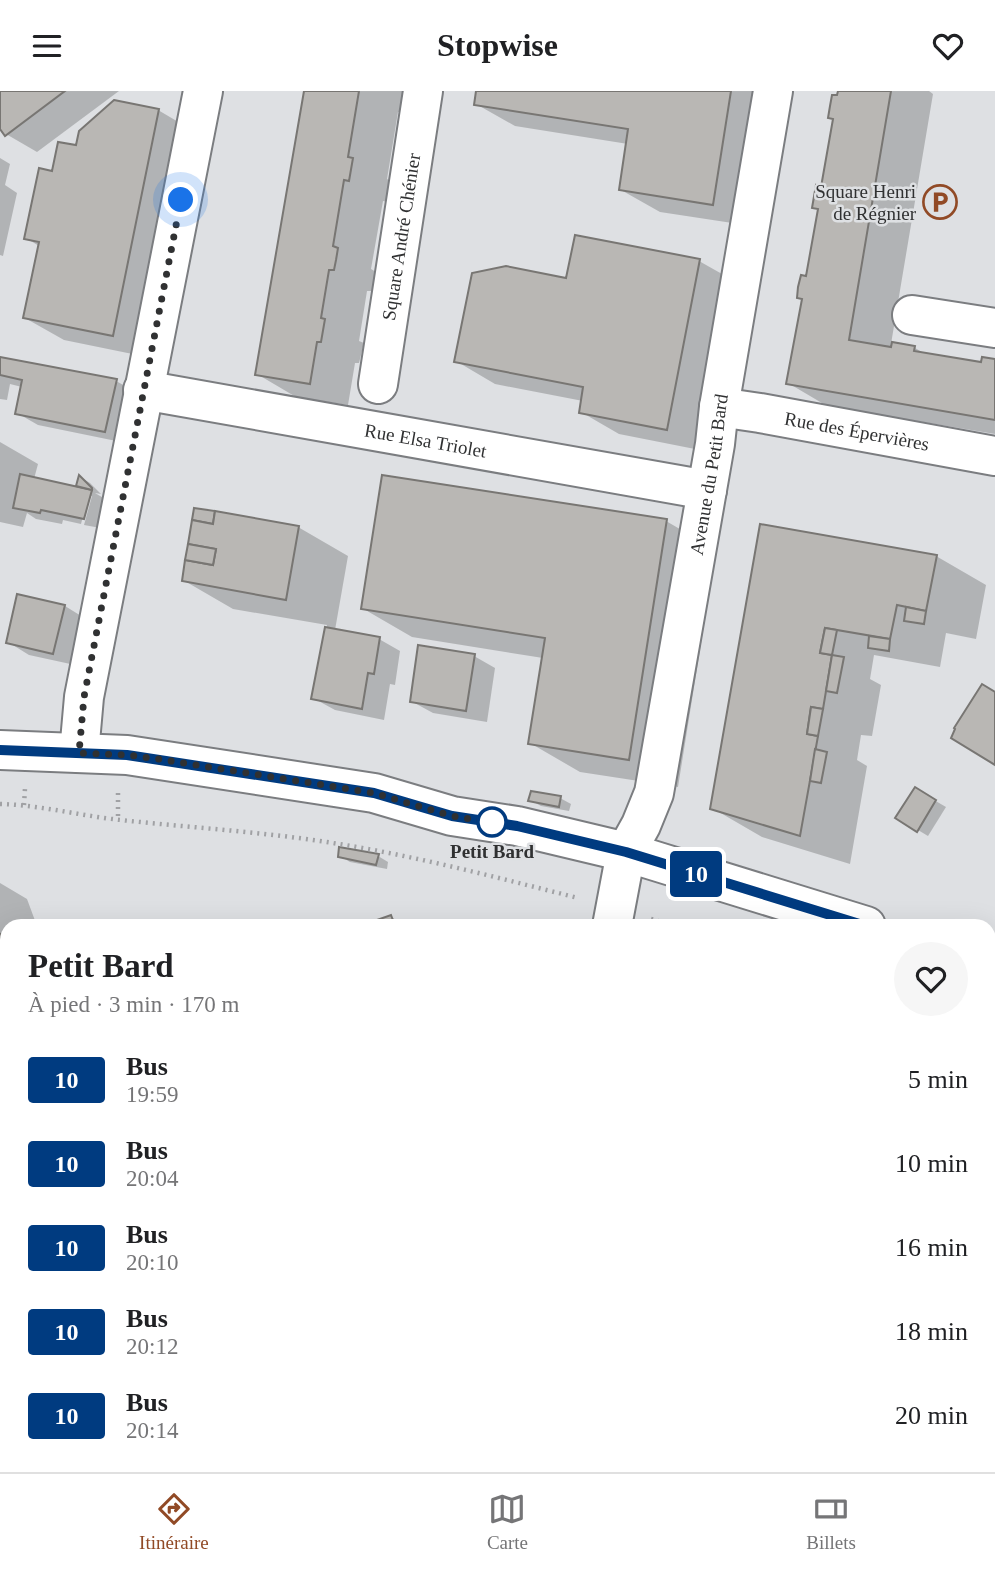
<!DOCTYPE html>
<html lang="fr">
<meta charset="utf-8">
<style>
body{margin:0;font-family:Georgia,serif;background:#f6f6f6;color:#202124;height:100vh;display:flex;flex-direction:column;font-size:26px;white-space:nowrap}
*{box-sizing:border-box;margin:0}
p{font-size:23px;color:#757577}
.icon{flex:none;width:38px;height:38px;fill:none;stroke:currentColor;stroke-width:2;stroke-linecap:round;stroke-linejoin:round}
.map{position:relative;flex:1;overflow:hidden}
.side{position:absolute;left:0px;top:828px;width:996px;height:555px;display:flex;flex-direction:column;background:#fff;border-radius:21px 21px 0 0;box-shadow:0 7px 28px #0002}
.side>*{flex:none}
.badge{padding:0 14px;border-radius:5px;font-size:24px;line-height:46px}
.you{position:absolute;width:35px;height:35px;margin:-18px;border:5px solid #fff;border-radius:50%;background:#1a73e8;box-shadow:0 0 0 10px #1a73e833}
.map>.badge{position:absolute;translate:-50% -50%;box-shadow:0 0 0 4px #fff}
.round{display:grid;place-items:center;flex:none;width:74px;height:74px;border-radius:37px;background:#f6f6f6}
.headline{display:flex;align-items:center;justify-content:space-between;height:119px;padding:0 28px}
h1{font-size:33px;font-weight:800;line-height:52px}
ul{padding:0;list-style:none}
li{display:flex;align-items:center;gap:21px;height:84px;padding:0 28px}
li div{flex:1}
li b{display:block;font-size:26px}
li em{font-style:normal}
li .badge{min-width:77px;font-weight:700;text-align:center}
header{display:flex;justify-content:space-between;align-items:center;height:91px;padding:0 28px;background:#fff;font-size:32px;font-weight:800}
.tabs{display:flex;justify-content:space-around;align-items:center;height:98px;border-top:2px solid #e0e0e0;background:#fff;font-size:19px;color:#757577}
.tabs a{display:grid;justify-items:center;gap:4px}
.tabs .active{color:#914a26}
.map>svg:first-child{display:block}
</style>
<header><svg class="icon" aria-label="menu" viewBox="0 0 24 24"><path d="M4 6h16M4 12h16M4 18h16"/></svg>Stopwise<svg class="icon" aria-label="heart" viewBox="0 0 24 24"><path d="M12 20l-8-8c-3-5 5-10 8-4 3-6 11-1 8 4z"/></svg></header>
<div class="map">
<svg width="995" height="1381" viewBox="0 0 995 1381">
<rect width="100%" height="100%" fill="#dee0e3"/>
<g fill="#0003">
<path d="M0,0h119l-82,61 -31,-18 -6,-8z"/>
<path d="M306,0h100l-2,22 -6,-1 -11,67 5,3 -4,20 -5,-1 -12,68 5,3 -2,11 -1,8h-6l-8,50 5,2 -5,20h-4l-7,42 -52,-8 -39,-23z"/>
<path d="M478,0h295l-21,135 -92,-14 -39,-22 7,-46 -113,-18 -39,-22z"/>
<path d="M840,0h89l4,3 -42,250 24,4 12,7 56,9 12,-3v73l-168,-28 -39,-23 15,-83 -5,-3 9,-19 13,-68 -6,-3 8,-18z"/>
<path d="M158,19l39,23 -45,225 -88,-18 -39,-22 14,-72 -13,-8 27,-65z"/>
<path d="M0,67l10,6 -5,21 12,8 -14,63 -3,-1z"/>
<path d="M699,170l39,22 -33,168 -86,-17 -38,-22 2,-11 -88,-17 -39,-23 112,-81z"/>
<path d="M0,268l116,22 22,12 -12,50 -88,-18 -21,-12 5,-26 -12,-3 -3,16 -7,-1z"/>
<path d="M0,351l38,22 -4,15 52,10 -8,-4 2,-8 10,6 11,11 -6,-1 17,10 -6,26 -22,-4 8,-29h-4l-7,28 -18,-4 -1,4 -26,-5 -9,-6 -4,14 -23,-5z"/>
<path d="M666,430l50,29 -38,237 -98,-15 -50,-29 13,-85 -131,-21 -50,-29z"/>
<path d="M762,435l174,30 50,29 -10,54 -30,-6 -6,34 -66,-12 -4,24 11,6 -9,51 -11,-1 -4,25 10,6 -17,98 -88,-27 -50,-29z"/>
<path d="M298,436l50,29 -13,74 44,9 21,12 -5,34 -5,-1 -6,36 -49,-10 -22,-12 14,-73 -94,-16 -50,-29z"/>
<path d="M65,515l21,13 -11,46 -46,-10 -21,-13z"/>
<path d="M474,565l21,12 -8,54 -54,-9 -22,-12z"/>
<path d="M915,698l31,18 -18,29 -30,-18z"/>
<path d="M560,707l11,6 -2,7 -28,-5 -11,-6z"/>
<path d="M340,765h38l10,6 -1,7 -37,-7z"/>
<path d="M0,792l27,16 10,27h-30v100l-7,3z"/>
<path d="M391,826l15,9h-40z"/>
<path d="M7,1011v167l-7,2v-167z"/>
<path d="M0,1344l7,20 1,12 -8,2z"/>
<path d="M989,1345l6,5v31h-12l-7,-5h13z"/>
<path d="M127,1376h155l2,5h-156z"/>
</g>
<g fill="#b9b7b4" stroke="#787673" stroke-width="2">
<path d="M0,0h65l-60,45 -5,-7z"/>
<path d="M304,0h55l-11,66 5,1 -4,23 -5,-1 -11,66 5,2 -2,12 -2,10h-5l-8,48 4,1 -4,23h-4l-7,42 -55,-9z"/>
<path d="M476,0h255l-18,114 -94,-15 9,-61 -154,-24z"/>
<path d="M838,0h53l-42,249 42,7 1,-5 23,4 -1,5 67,11 1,-5 13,2v61l-209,-36 16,-85 -5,-1 1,-11 3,-12 5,1 12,-67 -6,-1 4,-23 5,2 12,-68 -5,-1 2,-12 2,-11h5z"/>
<path d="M114,9l45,9 -46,227 -90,-18 16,-76 -15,-3 15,-71 13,3 6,-29 18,3 3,-14z"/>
<path d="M575,144l125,24 -33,171 -88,-17 4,-26 -129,-25 18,-89 34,-7 60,12z"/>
<path d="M0,266l117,22 -12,53 -90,-18 7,-34 -22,-5z"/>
<path d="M20,383l72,16 -8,29 -43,-9 -1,3 -27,-5z"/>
<path d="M79,384l13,13v2l-16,-4z"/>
<path d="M382,384l285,44 -38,241 -101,-16 17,-106 -184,-29z"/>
<path d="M194,417l21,3 -2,13 -21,-4z"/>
<path d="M215,420l84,15 -13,74 -104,-19 3,-21 28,5 3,-16 -28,-5 4,-24 21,4z"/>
<path d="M760,433l177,31 -11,56 -29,-6 -7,34 -65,-11 -5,25 12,2 -9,54 -12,-2 -4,27 11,2 -18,100 -90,-27z"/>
<path d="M188,453l28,5 -3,16 -28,-5z"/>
<path d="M17,503l48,11 -12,49 -47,-11z"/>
<path d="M906,516l20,4 -2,13 -20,-3z"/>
<path d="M325,536l55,10 -6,37 -6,-1 -6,36 -51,-10z"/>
<path d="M825,537l12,2 -5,25 -12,-2z"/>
<path d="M869,545l21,3 -1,12 -21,-3z"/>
<path d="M418,554l57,9 -9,57 -56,-9z"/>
<path d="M832,564l12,2 -7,36 -11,-2z"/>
<path d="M982,593l13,8v73l-44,-27 4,-9 -1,-1z"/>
<path d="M811,616l12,2 -5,27 -11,-2z"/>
<path d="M815,658l12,3 -6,31 -11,-2z"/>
<path d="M915,696l21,13 -19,32 -22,-14z"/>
<path d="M531,700l30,5 -2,11 -31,-6z"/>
<path d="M339,756l40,7 -3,11 -38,-8z"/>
<path d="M391,824l4,11h-35z"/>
<path d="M0,842l7,21v27l-7,2z"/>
<path d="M7,1009v124l-7,3v-125z"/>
<path d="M989,1347l6,5v29h-15l-7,-5h16z"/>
<path d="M125,1376h79l-16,5h-61z"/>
</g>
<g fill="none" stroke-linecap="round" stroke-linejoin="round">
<g stroke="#7b7d80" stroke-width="42">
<g id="minor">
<path d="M912,224l83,13"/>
<path id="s1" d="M378,293l45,-293"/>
<path id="s2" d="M143,299l564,100"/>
<path id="s3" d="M719,316l41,6 235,43"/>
<path d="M0,659l127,5 247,38 78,23 65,10 109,26 240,74"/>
<path d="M79,662l5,-56 119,-606"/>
<path id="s4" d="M612,835l14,-74 15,-27 13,-32 61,-349 4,-37 54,-316"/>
<path d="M989,874l6,2"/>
<path d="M989,1218l6,-41"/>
<path d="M989,1271l6,25"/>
<path d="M503,1381l1,-5"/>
</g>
</g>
<g stroke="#a0a1a4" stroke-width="4.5" stroke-dasharray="2 5" stroke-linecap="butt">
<path d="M118,702v27"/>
<path d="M0,713c41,1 81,12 121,16 73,8 146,12 218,24 81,13 160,34 239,54"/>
<path d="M24,714l1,-17"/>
<path d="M651,828l25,7"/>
<path d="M989,926l6,2"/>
</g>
<use href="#minor" stroke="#fff" stroke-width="38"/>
</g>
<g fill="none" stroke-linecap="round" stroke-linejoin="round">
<g stroke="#fff" stroke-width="16">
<path id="line" d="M0,659l127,5 247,38 78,23 65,10 109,26 240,74"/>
</g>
<use href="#line" stroke="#003b80" stroke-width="10"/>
<path stroke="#303132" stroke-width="7" stroke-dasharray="0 12.6" d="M181,109l-97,497 -5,56 48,2 31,4 216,34 78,23 43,7 -3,-1"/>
</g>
<defs>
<g id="parking-ring" transform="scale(1.75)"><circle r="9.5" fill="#dee0e3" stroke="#914a26" stroke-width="1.5"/><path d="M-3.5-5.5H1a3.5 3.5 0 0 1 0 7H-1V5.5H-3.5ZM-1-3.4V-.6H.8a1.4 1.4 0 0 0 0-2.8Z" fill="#914a26"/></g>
</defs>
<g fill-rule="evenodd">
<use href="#parking-ring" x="940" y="111"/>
</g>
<circle fill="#fff" stroke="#003b80" stroke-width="3.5" cx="492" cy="731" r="14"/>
<g text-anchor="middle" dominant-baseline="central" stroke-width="5" stroke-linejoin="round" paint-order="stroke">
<g font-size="19" fill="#303132" stroke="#dee0e3" text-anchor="end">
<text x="916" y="100">Square Henri<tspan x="916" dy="22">de Régnier</tspan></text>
</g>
<g font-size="19" fill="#303132" stroke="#dee0e3">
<text stroke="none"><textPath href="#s1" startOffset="149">Square André Chénier</textPath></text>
<text stroke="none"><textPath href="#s3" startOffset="140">Rue des Épervières</textPath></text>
<text stroke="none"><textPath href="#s2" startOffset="287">Rue Elsa Triolet</textPath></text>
<text stroke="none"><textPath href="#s4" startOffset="464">Avenue du Petit Bard</textPath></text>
</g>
<g font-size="19" font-weight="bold" fill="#303132" stroke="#dee0e3">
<text x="492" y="760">Petit Bard</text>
</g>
</g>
</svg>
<div class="you" style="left:181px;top:109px"></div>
<b class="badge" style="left:696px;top:783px;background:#003b80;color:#fff">10</b>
<section class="side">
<div class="headline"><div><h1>Petit Bard</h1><p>À pied · 3 min · 170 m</p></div><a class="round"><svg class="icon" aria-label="heart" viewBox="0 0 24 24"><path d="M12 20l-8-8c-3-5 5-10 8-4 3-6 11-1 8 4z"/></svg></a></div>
<ul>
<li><span class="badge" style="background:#003b80;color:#fff">10</span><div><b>Bus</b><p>19:59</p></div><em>5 min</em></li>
<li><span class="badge" style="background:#003b80;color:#fff">10</span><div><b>Bus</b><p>20:04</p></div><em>10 min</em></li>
<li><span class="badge" style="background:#003b80;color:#fff">10</span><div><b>Bus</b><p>20:10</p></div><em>16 min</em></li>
<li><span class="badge" style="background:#003b80;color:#fff">10</span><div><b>Bus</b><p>20:12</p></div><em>18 min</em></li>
<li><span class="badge" style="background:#003b80;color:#fff">10</span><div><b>Bus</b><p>20:14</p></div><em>20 min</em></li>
</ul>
</section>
</div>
<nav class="tabs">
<a class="active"><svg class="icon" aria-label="directions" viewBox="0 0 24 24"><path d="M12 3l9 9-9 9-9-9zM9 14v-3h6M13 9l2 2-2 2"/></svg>Itinéraire</a>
<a><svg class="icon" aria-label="map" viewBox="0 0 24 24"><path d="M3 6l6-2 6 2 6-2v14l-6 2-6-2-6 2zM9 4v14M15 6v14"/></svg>Carte</a>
<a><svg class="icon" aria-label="tickets" viewBox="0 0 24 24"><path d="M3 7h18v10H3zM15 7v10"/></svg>Billets</a>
</nav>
